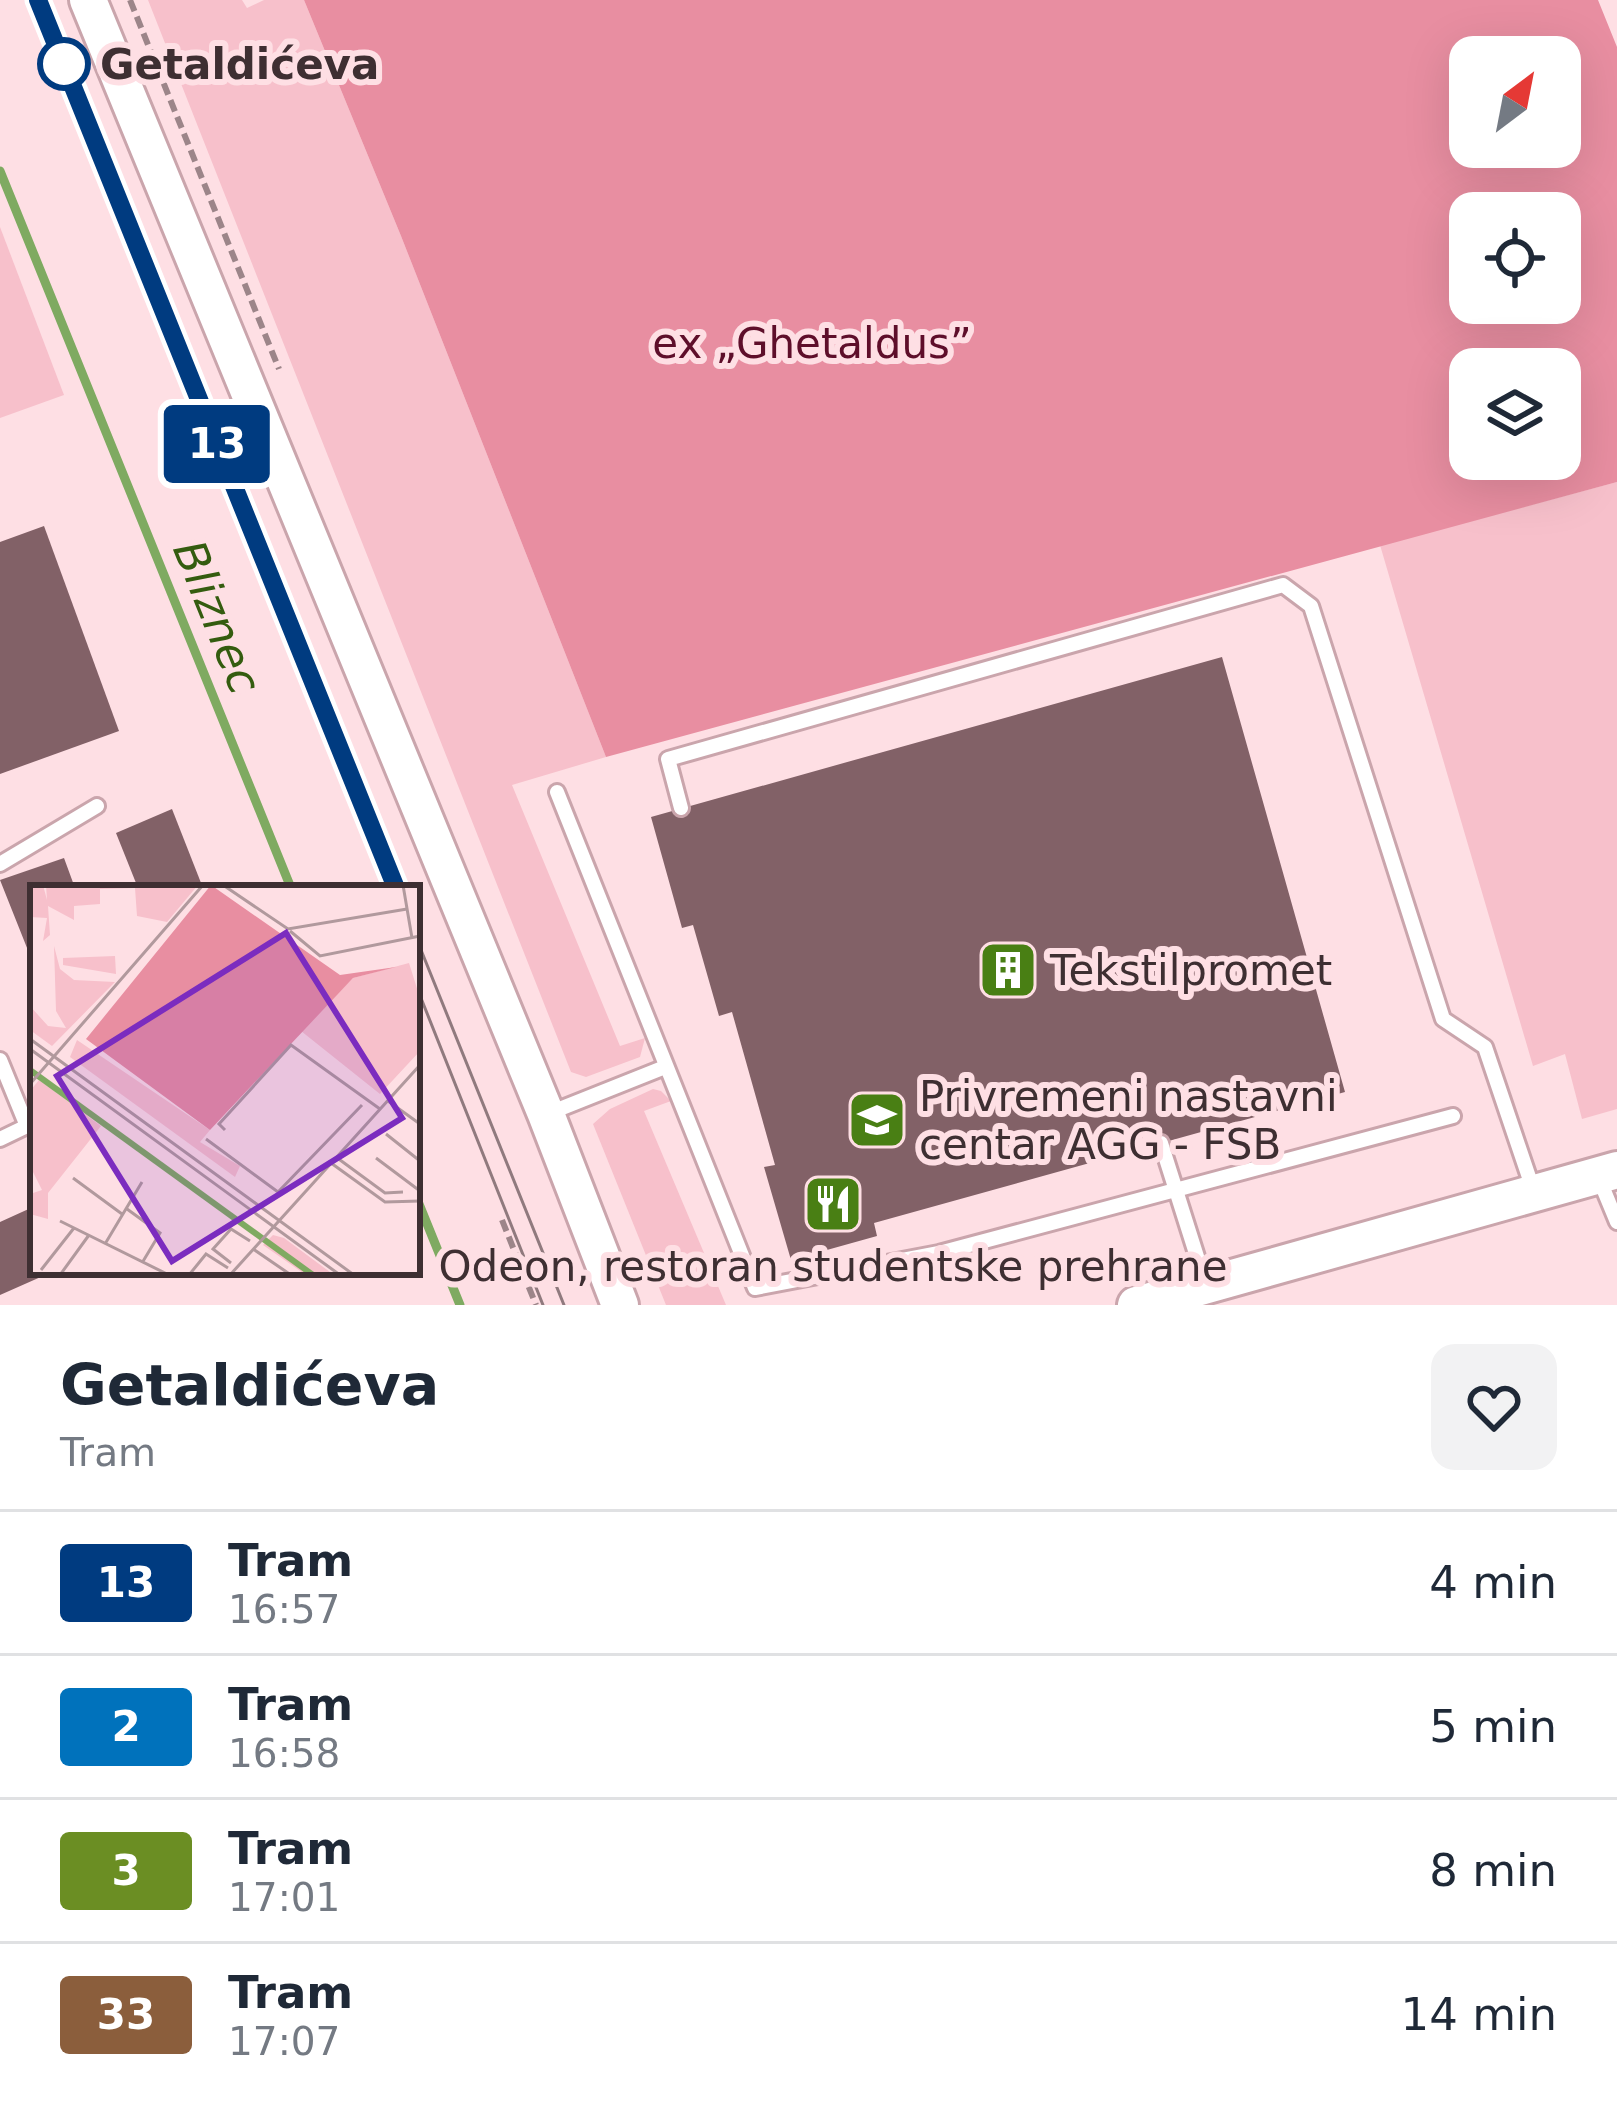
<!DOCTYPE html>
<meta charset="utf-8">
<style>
body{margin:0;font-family:"DejaVu Sans",sans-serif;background:#f2f2f3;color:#1f2937;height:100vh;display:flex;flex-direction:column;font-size:45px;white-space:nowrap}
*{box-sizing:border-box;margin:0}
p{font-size:39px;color:#747a83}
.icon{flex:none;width:66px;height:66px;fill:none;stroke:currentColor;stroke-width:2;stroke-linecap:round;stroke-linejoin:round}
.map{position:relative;height:1305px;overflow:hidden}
.side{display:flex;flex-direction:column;background:#fff;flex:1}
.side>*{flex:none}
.badge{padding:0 24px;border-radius:9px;font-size:42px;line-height:78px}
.needle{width:78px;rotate:32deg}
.fabs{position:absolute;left:1449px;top:36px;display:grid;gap:24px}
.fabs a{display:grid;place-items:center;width:132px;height:132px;border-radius:24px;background:#fff;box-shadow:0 12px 48px #0002;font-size:60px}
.map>.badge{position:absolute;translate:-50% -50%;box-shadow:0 0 0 6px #fff}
.round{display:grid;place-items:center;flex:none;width:126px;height:126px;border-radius:24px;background:#f2f2f3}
.overview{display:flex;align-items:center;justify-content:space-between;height:204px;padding:0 60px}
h1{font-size:57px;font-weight:800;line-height:90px}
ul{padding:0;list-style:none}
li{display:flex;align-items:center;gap:36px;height:144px;padding:0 60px;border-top:3px solid #e0e1e3}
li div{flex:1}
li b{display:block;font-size:45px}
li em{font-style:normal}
li .badge{min-width:132px;font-weight:700;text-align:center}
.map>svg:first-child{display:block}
</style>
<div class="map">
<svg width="1617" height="1305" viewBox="0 0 1617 1305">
<rect width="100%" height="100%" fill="#fedfe4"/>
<g fill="#f7c0cb">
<path d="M148,0h94l5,8 17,-8h40l97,236 205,521 -94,28 108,261 25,-8 -5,19 -54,20 -15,-5z"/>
<path d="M0,227l64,168 -64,23z"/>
<path d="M1617,482v627l-35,10 -17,-65 -32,12 -153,-521z"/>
<path d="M653,1089l8,2 10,10 -27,10 82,194h-60l-73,-181 17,-15z"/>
</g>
<path fill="#e88ea1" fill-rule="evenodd" d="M304,0h1294l19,47v435l-1011,275 -205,-521zM1470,57h90v90h-90zM1470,213h90v90h-90zM1470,369h90v90h-90z"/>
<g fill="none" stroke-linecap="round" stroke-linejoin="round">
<g stroke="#7faa61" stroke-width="9">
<path d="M0,171l291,717"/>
<path d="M417,1199l43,106"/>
</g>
</g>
<g fill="#826167">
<path d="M44,526l75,205 -119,43v-232z"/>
<path d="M1222,657l123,435 -471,131 3,13 -86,24 -27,-93 11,-2 -43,-153 -13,4 -26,-91 -11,3 -31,-111z"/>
<path d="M172,809l31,79h-65l-22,-55z"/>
<path d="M64,858l11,30h-42v75l-33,-83z"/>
<path d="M33,1207v65h19l-52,23v-73z"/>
</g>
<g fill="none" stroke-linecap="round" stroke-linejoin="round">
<g stroke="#caa5ac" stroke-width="20">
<g id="service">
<path d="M557,792l198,496 184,-35 514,-137"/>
<path d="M681,808l-13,-49 615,-174 28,21 132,413 42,28 48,142"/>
<path d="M0,864l97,-58"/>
<path d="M0,1060l27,66 -27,13"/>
<path d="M547,1114l118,-47"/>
<path d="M1161,1143l45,142"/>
<path d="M1598,1176l19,46"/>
</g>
</g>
<g stroke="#caa5ac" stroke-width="42">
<g id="tertiary">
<path d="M88,0l458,1114 74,191"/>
<path d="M1136,1305l481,-135"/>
</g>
</g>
<g stroke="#9c8589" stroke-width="6" stroke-dasharray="12 6" stroke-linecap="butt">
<path d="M48,0l7,15"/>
<path d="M130,0l149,369"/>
<path d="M502,1220l34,85"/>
</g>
<use href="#service" stroke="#fff" stroke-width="14"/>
<use href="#tertiary" stroke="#fff" stroke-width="36"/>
<g stroke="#907a7e" stroke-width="3">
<path d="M38,0l358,888"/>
<path d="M417,940l147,365"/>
<path d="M417,988l126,317"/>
</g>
</g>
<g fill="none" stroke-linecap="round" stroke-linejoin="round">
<g stroke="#fff" stroke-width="27">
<path id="line" d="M38,0l358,888"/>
</g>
<use href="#line" stroke="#003b80" stroke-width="18"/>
</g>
<defs>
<g id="building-square" transform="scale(3)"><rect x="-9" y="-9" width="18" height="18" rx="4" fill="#497f14" stroke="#fedfe4"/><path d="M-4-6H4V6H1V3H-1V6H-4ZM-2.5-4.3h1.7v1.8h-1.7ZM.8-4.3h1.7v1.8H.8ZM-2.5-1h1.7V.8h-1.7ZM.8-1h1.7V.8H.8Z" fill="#fff"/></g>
<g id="university-square" transform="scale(3)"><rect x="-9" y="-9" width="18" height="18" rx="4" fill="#497f14" stroke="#fedfe4"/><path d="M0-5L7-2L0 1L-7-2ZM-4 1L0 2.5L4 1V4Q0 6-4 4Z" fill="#fff"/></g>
<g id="restaurant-square" transform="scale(3)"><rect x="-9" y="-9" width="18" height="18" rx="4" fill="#497f14" stroke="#fedfe4"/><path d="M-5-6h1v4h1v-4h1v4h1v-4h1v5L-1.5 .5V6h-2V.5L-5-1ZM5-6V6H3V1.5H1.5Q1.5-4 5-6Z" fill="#fff"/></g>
</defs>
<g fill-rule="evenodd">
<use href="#building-square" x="1008" y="970"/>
<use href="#university-square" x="877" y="1120"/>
<use href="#restaurant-square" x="833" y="1204"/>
</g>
<circle fill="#fff" stroke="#003b80" stroke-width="6" cx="64" cy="64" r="24"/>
<g text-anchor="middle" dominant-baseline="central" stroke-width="12" stroke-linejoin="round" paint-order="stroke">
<g font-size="42" font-weight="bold" fill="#3e2f32" stroke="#fedfe4" text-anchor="start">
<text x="100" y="64">Getaldićeva</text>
</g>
<g font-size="42" fill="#5e0e2a" stroke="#fedfe4">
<text x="812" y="343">ex „Ghetaldus”</text>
</g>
<g font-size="42" fill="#3e2f32" stroke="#fedfe4" text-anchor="start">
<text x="1050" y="970">Tekstilpromet</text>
<text x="919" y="1096">Privremeni nastavni<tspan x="919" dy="48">centar AGG - FSB</tspan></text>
<text x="833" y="1266" text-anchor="middle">Odeon, restoran studentske prehrane</text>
</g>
<g font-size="45" font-style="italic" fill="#345c0f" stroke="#fedfe4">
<text transform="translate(217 617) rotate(68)">Bliznec</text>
</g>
</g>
<g transform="translate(30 885)">
<rect width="390" height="390" fill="#fedfe4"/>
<path d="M0,0h13l4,15 -1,-15h152l-31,37 -30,-6 -2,-28 -35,1v15l-26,2v14l-26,-14 2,29 -7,6 4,-23 -17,-1zM24,61l6,23 14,11 41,2 -63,64 -22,-16v-24l18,20 18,2 -10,-17zM85,71l1,18 -53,-9v-7zM379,78l11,35v53l-40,43 -79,-63 52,-53zM47,155l133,90 -10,12 40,24 -5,11 -165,-120zM9,195l62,46 -53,67v26l-18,-5v-20l12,-4 -12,-24v-75zM243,350l11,3 50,37h-28l-43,-30z" fill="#f7c0cb"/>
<path d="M181,0l129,90 56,-8 -43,11 -143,152 -124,-91z" fill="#e88ea1"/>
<path fill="none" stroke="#7faa61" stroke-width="6" d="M0,185l283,205"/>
<path fill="none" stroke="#b1999d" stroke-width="3" d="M193,0l65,44 119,-20M373,0l9,53M260,46l30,25 100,-20M0,154l324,236M0,164l310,226M0,199l173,-199M358,216l32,23M195,245l-6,-6 72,-79 89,64M356,249l34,27M176,254l72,53 84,-87M306,272l49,36 18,-1M346,273l44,33M301,278l54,39 35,-1M43,293l49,36M97,324l33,24 -18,30M30,336l109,54M75,359l37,-62M223,364l38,26M201,378l-18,-14 18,-20 19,12M11,385l33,-42M30,390l29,-40M159,390l17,-21 22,14M200,390l190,-210"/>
<path fill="#7b2cbf" fill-opacity="0.15" stroke="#7b2cbf" stroke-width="6" d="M256,48l116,185 -230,143 -115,-185z"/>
<rect width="390" height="390" fill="none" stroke="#3e2f32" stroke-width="6"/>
</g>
</svg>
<div class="fabs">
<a><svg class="needle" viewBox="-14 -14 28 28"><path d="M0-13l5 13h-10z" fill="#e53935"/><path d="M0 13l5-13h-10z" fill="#747a83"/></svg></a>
<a><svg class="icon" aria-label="locate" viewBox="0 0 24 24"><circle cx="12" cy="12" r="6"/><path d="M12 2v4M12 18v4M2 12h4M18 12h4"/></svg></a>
<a><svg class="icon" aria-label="layers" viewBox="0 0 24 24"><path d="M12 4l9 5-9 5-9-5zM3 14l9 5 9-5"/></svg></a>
</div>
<b class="badge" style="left:217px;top:444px;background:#003b80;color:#fff">13</b>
</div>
<section class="side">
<div class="overview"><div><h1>Getaldićeva</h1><p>Tram</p></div><a class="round"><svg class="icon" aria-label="heart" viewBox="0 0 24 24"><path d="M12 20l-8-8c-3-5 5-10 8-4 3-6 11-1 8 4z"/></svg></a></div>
<ul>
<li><span class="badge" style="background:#003b80;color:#fff">13</span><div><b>Tram</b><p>16:57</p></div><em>4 min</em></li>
<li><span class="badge" style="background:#0072bc;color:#fff">2</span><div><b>Tram</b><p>16:58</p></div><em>5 min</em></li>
<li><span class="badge" style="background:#6b8e23;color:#fff">3</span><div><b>Tram</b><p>17:01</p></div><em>8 min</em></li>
<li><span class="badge" style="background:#8b5e3c;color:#fff">33</span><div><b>Tram</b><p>17:07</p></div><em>14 min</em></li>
</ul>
</section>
